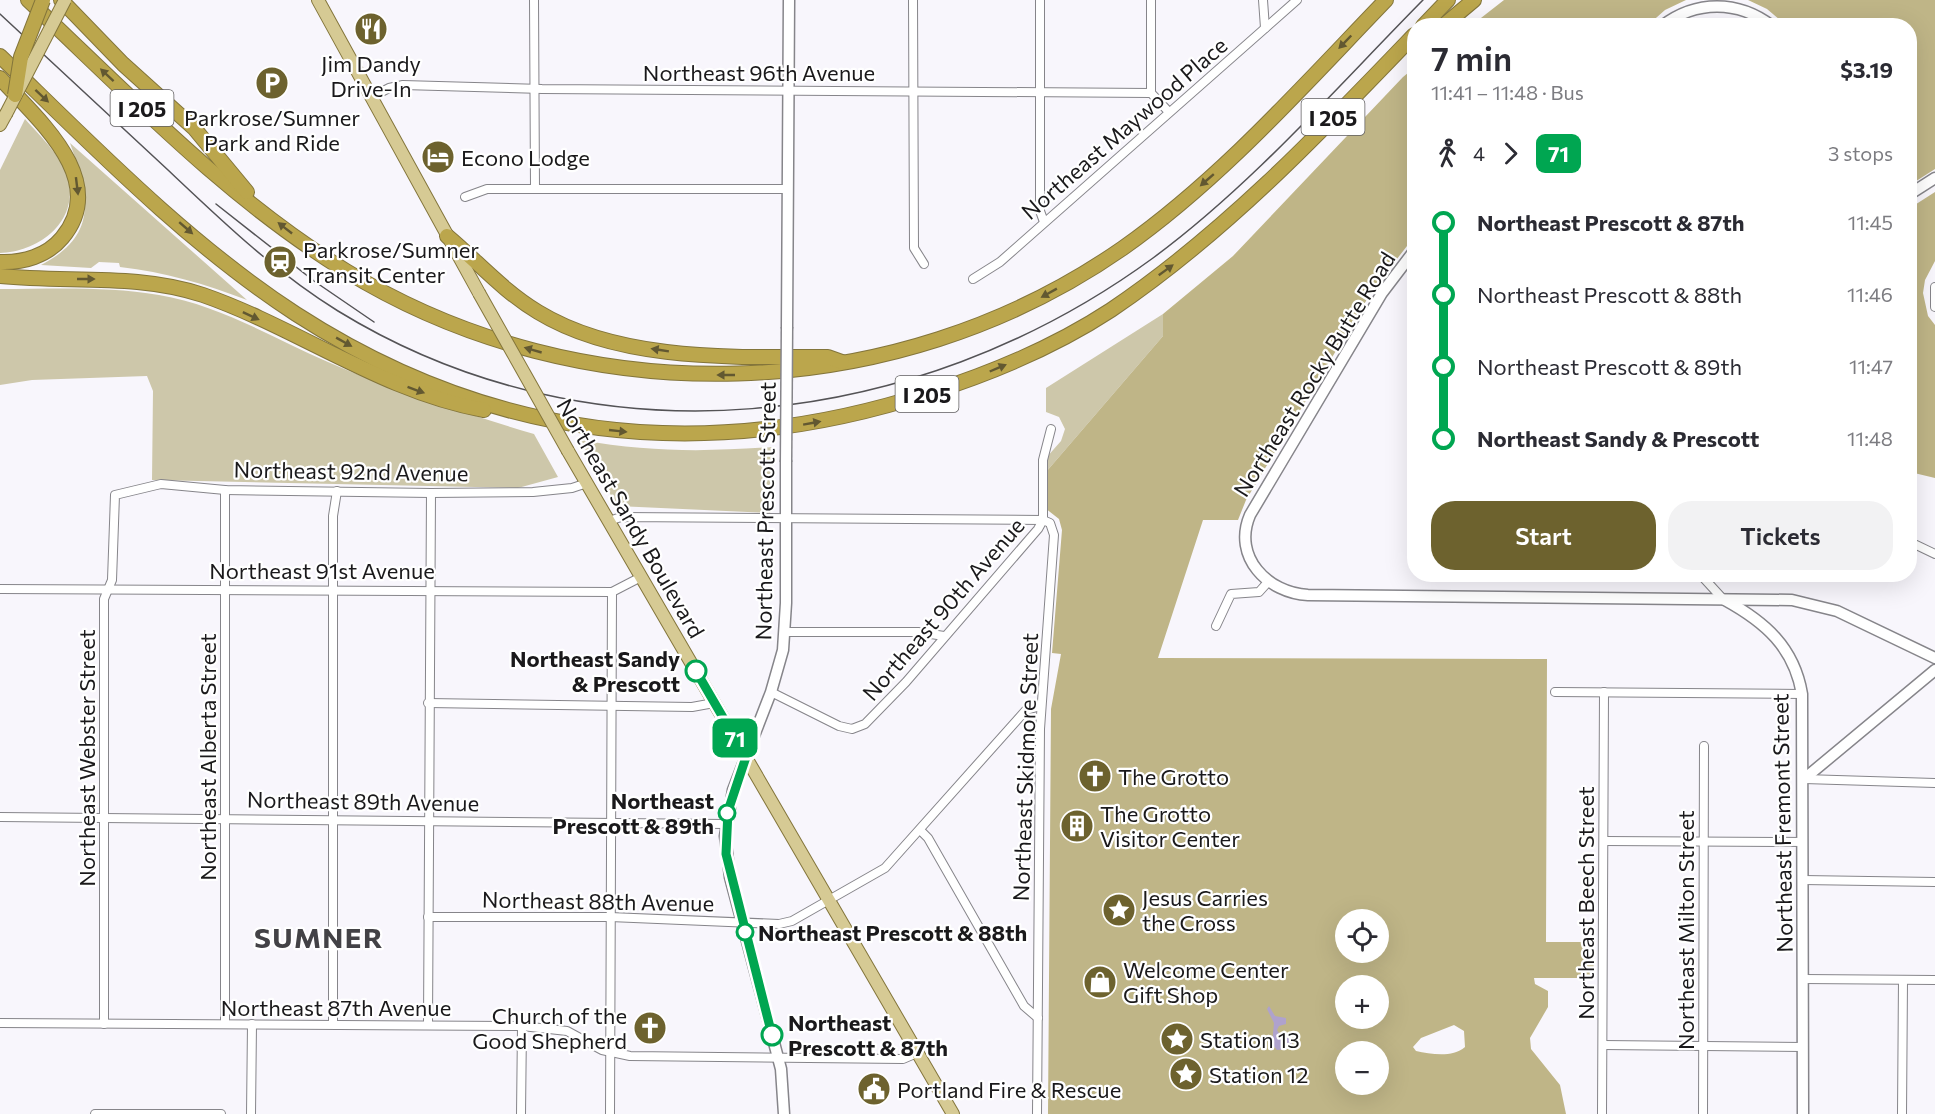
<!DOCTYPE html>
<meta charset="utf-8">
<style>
body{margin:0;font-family:Commissioner,sans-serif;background:#f2f2f3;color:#2b2b33;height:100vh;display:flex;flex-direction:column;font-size:22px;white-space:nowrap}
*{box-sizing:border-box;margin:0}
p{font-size:20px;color:#7c7c81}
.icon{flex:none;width:33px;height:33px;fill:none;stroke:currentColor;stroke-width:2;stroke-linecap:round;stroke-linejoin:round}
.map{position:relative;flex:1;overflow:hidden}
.side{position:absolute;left:1407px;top:18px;width:510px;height:564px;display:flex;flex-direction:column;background:#fff;border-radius:24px;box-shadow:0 6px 24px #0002}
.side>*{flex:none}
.badge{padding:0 12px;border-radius:9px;font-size:21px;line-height:39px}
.tools{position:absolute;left:1335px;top:909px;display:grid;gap:12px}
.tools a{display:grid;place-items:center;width:54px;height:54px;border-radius:50%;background:#fff;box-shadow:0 6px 24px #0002;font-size:30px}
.map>.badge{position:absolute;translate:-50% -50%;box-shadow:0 0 0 3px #fff}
.legs{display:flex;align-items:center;gap:9px;height:66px;padding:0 24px;font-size:20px}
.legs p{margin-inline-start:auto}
.summary{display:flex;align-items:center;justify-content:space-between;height:102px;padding:0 24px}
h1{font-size:33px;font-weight:600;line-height:45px}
.primary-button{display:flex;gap:12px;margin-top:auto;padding:12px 24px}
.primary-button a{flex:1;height:69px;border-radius:24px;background:#6d622e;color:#fff;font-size:24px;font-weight:600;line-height:69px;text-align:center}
.primary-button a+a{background:#f2f2f3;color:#2b2b33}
ul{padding:0 24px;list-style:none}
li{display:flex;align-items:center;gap:21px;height:72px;font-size:22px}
li i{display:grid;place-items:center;width:9px;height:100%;margin:0 8px;background:currentColor}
li i::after{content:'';width:15px;height:15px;margin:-8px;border:4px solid;border-radius:50%;background:#fff}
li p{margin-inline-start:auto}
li:first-child i{background:linear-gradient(#0000 50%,currentColor 0)}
li:last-child i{background:linear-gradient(currentColor 50%,#0000 0)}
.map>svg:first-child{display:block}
</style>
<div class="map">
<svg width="1935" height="1114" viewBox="0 0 1935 1114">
<rect width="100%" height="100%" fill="#f8f6fc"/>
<g fill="#cdc7aa">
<path d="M25,119c16,18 40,40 44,65 7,41 -33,68 -69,69v-83z"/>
<path d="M70,143l177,157c-42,-16 -82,-28 -127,-33l-1,-4 -20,-1 -8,6 -50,-3c58,-30 48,-68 29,-122z"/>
<path d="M0,289c52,0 107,-3 159,6 60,10 114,43 169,67 67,29 136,51 206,72l24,43 -40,11 -366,-8 1,-89 -6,-15 -115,4 -32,5z"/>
<path d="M1163,314v22l-117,136v-14l15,-17 4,-12 -6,-12 -13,-5v-24z"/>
<path d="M580,440c70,12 122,12 193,7v60l-3,6 -153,-7z"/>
</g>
<g fill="#bfb587" fill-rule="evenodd">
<path d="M1504,0h182l-21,10 -17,15h-176z"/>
<path d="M1748,0h187v169l-25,16v-159l-124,-1 -19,-16z"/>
<path d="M1414,68v169l-42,54 -126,209 -8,20h-35l-45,138 389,1 -1,283h47l1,36h-60l1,6 13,7v16l-18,31 1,11 29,36 6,29h-518l3,-405 10,-55 -9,-1 10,-123 -3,-11 -14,-11 1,-36 117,-136v-22l70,-58 170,-179zM1346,920h32v32h-32zM1346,986h32v32h-32zM1454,1025l10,6 1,16c-13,11 -34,7 -49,4l-3,-4 8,-9zM1346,1052h32v32h-32z"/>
<path d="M1935,192v69l-10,19 -2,13 5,23 7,9v153l-25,-6v-264z"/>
</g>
<path fill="#afa2cd" d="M1269,1006l6,10 11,2v6l-7,2 -2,4 5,8 10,-1v7l-4,5 -11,1 -5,-6 2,-21 -7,-14z"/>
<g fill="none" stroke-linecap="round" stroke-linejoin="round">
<g stroke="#86858a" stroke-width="10">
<g id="street">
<path d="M534,0l1,188"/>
<path d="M913,0l1,248 10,16"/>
<path d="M1040,0v211l4,11"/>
<path d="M1151,0v93l17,18"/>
<path d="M1263,0l2,28"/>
<path d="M370,98l19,-10 14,-3 139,4 609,4"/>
<path d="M465,197l22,-8h301"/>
<path d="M973,279l27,-17 297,-262"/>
<path d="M1935,287v20"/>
<path d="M609,521l12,-4 422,3 7,3 4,12 -14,194 -3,385"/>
<path d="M1910,542l25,12"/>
<path d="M1700,574l22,24"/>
<path d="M0,589l612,3 29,-15"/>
<path d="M1216,626l15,-32 28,-2 9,-10"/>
<path d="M785,632h133l26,4"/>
<path d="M771,692l68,34 13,3 13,-5 41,-42 132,-153 5,-9v-60l8,-31"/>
<path d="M1555,692l247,2"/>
<path d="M428,703l264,4 22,-4"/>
<path d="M1804,779l131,4"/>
<path d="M0,817l726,7"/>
<path d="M920,830l8,8 96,168 14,12"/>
<path d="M1604,841l199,1"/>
<path d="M1803,880l132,2"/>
<path d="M428,917h182l169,7 13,-3 93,-53 141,-158 15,-4"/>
<path d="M1803,979l132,1"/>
<path d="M0,1023l522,3 45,5 35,19 28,6 273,3 14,-6"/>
<path d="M104,1024v-425l8,-19 3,-85 46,-11 64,6 206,3 102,-1 39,-4 15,-5"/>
<path d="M225,1024v-534"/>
<path d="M333,1024v-508l4,-25"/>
<path d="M428,1025l3,-532"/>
<path d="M1603,1045l200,2"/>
<path d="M95,1114h126"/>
<path d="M251,1114l1,-90"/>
<path d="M521,1114l1,-88"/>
<path d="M610,1114l2,-522"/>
<path d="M1602,1114l2,-422"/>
<path d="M1703,1114l1,-368"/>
<path d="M1902,1114l1,-134"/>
</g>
</g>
<g stroke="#86858a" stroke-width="13">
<g id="secondary">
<path d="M1662,26c34,-26 76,-26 110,0"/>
<path d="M1910,194l25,-16"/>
<path d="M1414,251l-32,42 -132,222c-18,42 18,78 58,80l484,5 45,11 98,47"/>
<path d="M787,327l2,-327"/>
<path d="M1725,600c40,22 69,47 77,94l1,420"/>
<path d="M1804,779l131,-109"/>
<path d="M784,1114l-3,-45 -51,-192 -5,-41 8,-46 38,-98 12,-42 3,-47v-141"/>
</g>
</g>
<g stroke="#83753b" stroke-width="14">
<g id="primary">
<path d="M318,0l161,293"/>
<path d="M0,125l6,-11"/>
<path d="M568,451l385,663"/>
</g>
</g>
<g stroke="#83753b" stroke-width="16">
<g id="highway">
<path d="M28,0c101,95 199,198 318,271 237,145 549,136 777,-23 98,-69 180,-162 263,-248"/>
<path d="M61,0l62,64 71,64 53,64"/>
<path d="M1423,26l25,-26"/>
<path d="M1443,26l31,-26"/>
<path d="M0,56c93,90 187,187 296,258 198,128 410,151 633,79 63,-20 127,-47 182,-83 114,-77 209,-177 303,-275"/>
<path d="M0,78c36,40 111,102 62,160 -15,18 -39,25 -62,24"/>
<path d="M447,236c30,25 56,55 91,76 82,50 197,45 290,45l14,5"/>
<path d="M0,276c68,7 137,-3 203,19 95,33 180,97 281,115"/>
</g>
</g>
<use href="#street" stroke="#fff" stroke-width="8"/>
<use href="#secondary" stroke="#fff" stroke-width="10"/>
<use href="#primary" stroke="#d6ca94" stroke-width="12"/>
<use href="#highway" stroke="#bba64c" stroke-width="14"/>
<g stroke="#545356" stroke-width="1.5">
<path d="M0,14c56,52 112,104 168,156 54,51 107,102 170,141 256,157 577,121 815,-53 99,-73 184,-171 270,-258"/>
<path d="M216,204l98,77 60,41"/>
</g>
<g stroke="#86858a" stroke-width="13" stroke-linecap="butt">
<path id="secondary-bridge" d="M786,462l1,-135"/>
</g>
<g stroke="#83753b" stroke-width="14" stroke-linecap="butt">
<g id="primary-bridge">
<path d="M6,114l59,-114"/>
<path d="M479,293l89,158"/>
</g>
</g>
<g stroke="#83753b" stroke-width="16" stroke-linecap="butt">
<path id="highway-bridge" d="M15,95l6,-38 22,-57"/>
</g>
<use href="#secondary-bridge" stroke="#fff" stroke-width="10"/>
<use href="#primary-bridge" stroke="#d6ca94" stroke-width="12"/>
<use href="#highway-bridge" stroke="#bba64c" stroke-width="14"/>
</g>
<defs><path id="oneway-solid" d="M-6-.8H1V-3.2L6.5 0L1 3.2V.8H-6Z" transform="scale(1.5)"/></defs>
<g fill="#625831">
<use href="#oneway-solid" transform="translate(1345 42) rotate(134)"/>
<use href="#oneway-solid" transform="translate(107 75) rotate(-137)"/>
<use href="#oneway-solid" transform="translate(42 96) rotate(43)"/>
<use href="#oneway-solid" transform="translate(1207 180) rotate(139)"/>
<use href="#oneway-solid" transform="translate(77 186) rotate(83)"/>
<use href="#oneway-solid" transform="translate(186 228) rotate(41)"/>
<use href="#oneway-solid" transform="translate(285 228) rotate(-142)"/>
<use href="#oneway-solid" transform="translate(1166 270) rotate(-36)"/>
<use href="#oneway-solid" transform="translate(86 279)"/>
<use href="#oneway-solid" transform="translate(1049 293) rotate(151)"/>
<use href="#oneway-solid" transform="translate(251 316) rotate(25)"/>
<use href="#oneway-solid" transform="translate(344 342) rotate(29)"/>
<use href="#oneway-solid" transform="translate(533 350) rotate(-164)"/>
<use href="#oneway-solid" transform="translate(660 350) rotate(-171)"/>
<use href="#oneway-solid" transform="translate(998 368) rotate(-23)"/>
<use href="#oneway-solid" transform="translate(726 375) rotate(-180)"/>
<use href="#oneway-solid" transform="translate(416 390) rotate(20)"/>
<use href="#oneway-solid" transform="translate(812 423) rotate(-10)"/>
<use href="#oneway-solid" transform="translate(618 431) rotate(6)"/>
</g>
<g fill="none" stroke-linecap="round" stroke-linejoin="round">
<g stroke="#fff" stroke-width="14">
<path id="line-1" d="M696,671l50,86 -18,54 -2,43 46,181"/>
</g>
<use href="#line-1" stroke="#00a651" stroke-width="9"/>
</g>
<defs>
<g id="restaurant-disc" transform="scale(1.725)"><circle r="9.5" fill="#6d622e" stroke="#fff"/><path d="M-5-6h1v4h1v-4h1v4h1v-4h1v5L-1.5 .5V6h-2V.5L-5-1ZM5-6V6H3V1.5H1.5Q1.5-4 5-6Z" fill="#fff"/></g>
<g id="parking-disc" transform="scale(1.725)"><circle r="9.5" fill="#6d622e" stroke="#fff"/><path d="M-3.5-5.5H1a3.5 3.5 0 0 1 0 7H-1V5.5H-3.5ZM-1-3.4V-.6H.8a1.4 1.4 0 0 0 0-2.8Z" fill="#fff"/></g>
<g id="hotel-disc" transform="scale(1.725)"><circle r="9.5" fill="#6d622e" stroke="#fff"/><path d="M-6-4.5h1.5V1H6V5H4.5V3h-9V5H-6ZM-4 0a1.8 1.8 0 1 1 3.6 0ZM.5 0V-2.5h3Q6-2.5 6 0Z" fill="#fff"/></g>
<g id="station-disc" transform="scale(1.725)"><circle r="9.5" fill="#6d622e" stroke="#fff"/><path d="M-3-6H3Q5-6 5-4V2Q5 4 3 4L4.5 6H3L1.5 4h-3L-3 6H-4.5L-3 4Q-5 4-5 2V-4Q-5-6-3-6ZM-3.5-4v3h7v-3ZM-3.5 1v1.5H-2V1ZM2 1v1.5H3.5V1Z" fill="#fff"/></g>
<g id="church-disc" transform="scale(1.725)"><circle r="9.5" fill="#6d622e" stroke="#fff"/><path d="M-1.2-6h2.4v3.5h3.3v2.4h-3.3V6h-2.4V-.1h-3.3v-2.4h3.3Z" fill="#fff"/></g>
<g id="building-disc" transform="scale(1.725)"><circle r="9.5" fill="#6d622e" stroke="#fff"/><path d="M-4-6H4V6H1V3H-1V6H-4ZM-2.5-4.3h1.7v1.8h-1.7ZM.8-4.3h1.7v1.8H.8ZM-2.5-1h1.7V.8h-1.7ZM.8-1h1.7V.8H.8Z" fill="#fff"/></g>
<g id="sight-disc" transform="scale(1.725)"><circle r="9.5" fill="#6d622e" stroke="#fff"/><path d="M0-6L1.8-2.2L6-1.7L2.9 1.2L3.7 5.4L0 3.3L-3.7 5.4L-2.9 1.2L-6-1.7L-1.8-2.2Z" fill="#fff"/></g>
<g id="shop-disc" transform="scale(1.725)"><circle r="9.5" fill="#6d622e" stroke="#fff"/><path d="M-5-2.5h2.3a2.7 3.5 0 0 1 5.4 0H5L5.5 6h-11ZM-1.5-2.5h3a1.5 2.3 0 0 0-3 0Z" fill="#fff"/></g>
<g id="civic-disc" transform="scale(1.725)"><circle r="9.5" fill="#6d622e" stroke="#fff"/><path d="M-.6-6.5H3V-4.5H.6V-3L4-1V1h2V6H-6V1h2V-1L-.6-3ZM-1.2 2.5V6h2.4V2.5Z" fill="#fff"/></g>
</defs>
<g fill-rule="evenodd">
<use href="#restaurant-disc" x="371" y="29"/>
<use href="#parking-disc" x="272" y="83"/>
<use href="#hotel-disc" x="438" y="157"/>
<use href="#station-disc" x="280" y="262"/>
<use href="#church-disc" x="1095" y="776"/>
<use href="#building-disc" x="1077" y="826"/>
<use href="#sight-disc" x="1119" y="910"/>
<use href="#shop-disc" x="1100" y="982"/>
<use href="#church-disc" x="650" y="1028"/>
<use href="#sight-disc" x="1177" y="1039"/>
<use href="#sight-disc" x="1186" y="1074"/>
<use href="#civic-disc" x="874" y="1089"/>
</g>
<g fill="#fff" stroke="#00a651" stroke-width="3">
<circle cx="696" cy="671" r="10"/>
<circle cx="727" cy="813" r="8"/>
<circle cx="745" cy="932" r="8"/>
<circle cx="772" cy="1035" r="10"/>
</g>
<g text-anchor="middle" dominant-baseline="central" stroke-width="4.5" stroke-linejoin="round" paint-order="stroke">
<g fill="#fff" stroke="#5f5e5f" stroke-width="1.5">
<rect x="110.5" y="90" width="63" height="36" rx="4.5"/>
<rect x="1301.5" y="99" width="63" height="36" rx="4.5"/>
<rect x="895.5" y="376" width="63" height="36" rx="4.5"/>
</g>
<g font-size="21" font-weight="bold" fill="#1a191b">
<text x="142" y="108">I 205</text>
<text x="1333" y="117">I 205</text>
<text x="927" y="394">I 205</text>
</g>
<g font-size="22" fill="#1a191b" stroke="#fff" text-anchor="start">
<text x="371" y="63" text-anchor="middle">Jim Dandy<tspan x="371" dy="25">Drive-In</tspan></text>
<text x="272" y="117" text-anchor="middle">Parkrose/Sumner<tspan x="272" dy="25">Park and Ride</tspan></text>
<text x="461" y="157">Econo Lodge</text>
<text x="303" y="249">Parkrose/Sumner<tspan x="303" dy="25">Transit Center</tspan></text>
<text x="1118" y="776">The Grotto</text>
<text x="1100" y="813">The Grotto<tspan x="1100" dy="25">Visitor Center</tspan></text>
<text x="1142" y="897">Jesus Carries<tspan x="1142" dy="25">the Cross</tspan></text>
<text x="1123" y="969">Welcome Center<tspan x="1123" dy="25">Gift Shop</tspan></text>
<text x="627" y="1015" text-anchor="end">Church of the<tspan x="627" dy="25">Good Shepherd</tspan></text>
<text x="1200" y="1039">Station 13</text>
<text x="1209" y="1074">Station 12</text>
<text x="897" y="1089">Portland Fire &amp; Rescue</text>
</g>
<g font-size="22" fill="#1a191b" stroke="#fff">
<text x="759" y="72">Northeast 96th Avenue</text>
<text transform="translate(1124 128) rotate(-41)">Northeast Maywood Place</text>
<text transform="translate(1314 374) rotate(-58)">Northeast Rocky Butte Road</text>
<text transform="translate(351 471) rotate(1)">Northeast 92nd Avenue</text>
<text transform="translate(765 511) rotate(-89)">Northeast Prescott Street</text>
<text transform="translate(631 518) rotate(60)">Northeast Sandy Boulevard</text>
<text x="322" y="570">Northeast 91st Avenue</text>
<text transform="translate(943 609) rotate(-49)">Northeast 90th Avenue</text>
<text transform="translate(207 757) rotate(-90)">Northeast Alberta Street</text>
<text transform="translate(86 758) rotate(-90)">Northeast Webster Street</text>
<text transform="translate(1025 767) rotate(-88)">Northeast Skidmore Street</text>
<text transform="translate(363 801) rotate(1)">Northeast 89th Avenue</text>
<text transform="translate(1782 823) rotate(-91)">Northeast Fremont Street</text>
<text transform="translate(598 901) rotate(1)">Northeast 88th Avenue</text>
<text transform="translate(1585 903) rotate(-90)">Northeast Beech Street</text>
<text transform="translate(1685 930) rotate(-90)">Northeast Milton Street</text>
<text x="336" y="1007">Northeast 87th Avenue</text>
</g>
<g font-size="22" font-weight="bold" fill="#1a191b" stroke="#fff" text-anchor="end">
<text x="680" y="658">Northeast Sandy<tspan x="680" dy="25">&amp; Prescott</tspan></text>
<text x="714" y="800">Northeast<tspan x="714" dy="25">Prescott &amp; 89th</tspan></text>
<text x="758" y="932" text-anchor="start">Northeast Prescott &amp; 88th</text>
<text x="788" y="1022" text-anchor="start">Northeast<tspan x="788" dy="25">Prescott &amp; 87th</tspan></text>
</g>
<g font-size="28" font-weight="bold" letter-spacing="1.5" fill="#434246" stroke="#fff">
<text x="319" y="937">SUMNER</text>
</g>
</g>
</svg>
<div class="tools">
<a><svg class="icon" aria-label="locate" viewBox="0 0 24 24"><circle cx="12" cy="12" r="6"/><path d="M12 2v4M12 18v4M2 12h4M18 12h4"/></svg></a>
<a>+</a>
<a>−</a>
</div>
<b class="badge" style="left:735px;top:738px;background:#00a651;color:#fff">71</b>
<section class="side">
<div class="summary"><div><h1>7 min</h1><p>11:41 – 11:48 · Bus</p></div><b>$3.19</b></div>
<div class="legs"><svg class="icon" aria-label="walk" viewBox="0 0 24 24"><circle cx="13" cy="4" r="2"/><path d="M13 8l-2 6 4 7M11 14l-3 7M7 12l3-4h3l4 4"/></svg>4<svg class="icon" aria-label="forward" viewBox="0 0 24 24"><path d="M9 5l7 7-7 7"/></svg><b class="badge" style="background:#00a651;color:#fff">71</b><p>3 stops</p></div>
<ul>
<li><i style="color:#00a651"></i><b>Northeast Prescott &amp; 87th</b><p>11:45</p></li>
<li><i style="color:#00a651"></i><span>Northeast Prescott &amp; 88th</span><p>11:46</p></li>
<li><i style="color:#00a651"></i><span>Northeast Prescott &amp; 89th</span><p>11:47</p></li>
<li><i style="color:#00a651"></i><b>Northeast Sandy &amp; Prescott</b><p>11:48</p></li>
</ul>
<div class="primary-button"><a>Start</a><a>Tickets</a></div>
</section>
</div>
